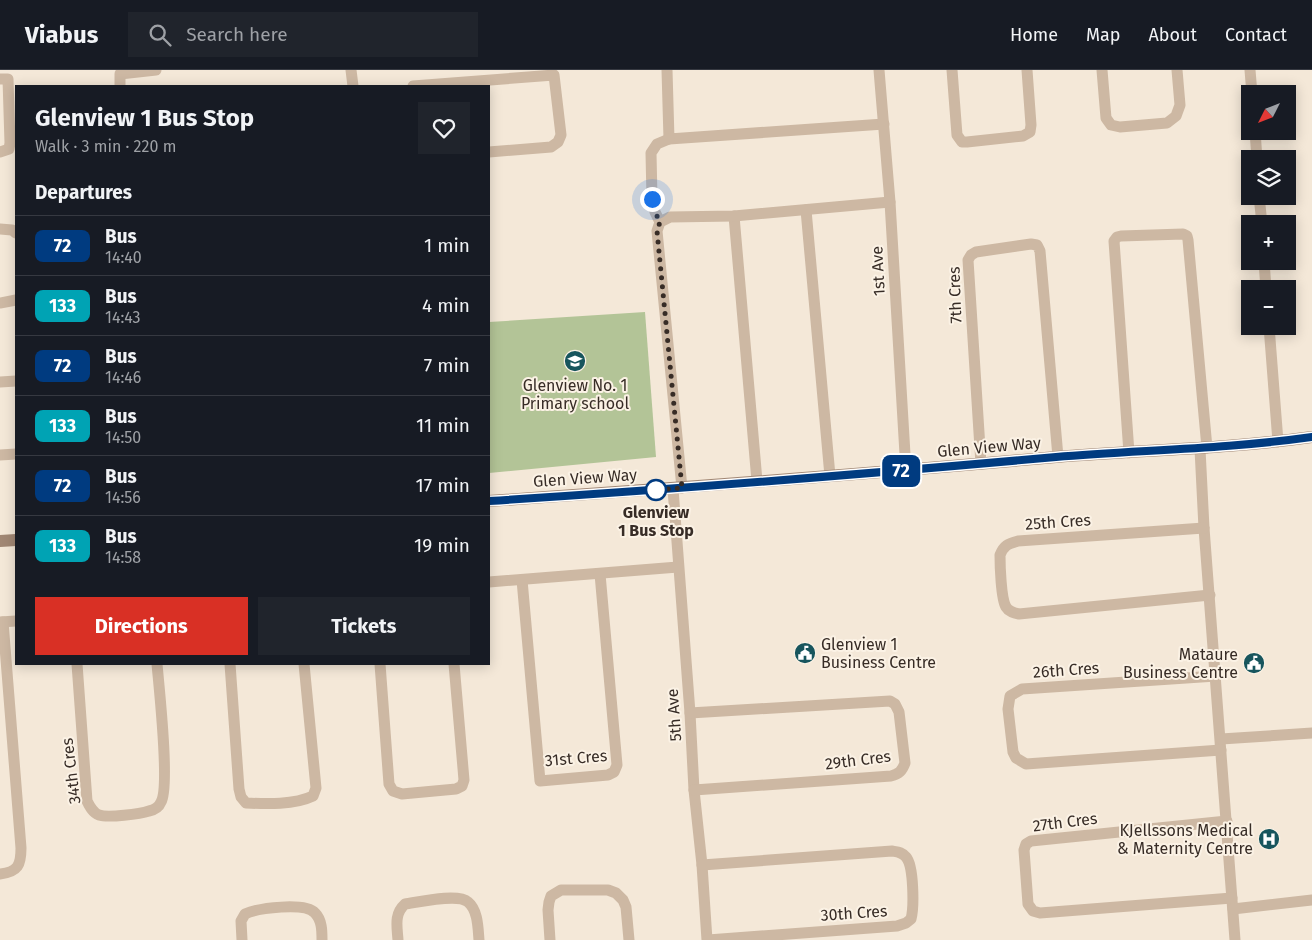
<!DOCTYPE html>
<meta charset="utf-8">
<style>
body{margin:0;font-family:"Fira Sans",sans-serif;background:#20242c;color:#f1f3f6;height:100vh;display:flex;flex-direction:column;font-size:19px;white-space:nowrap}
*{box-sizing:border-box;margin:0}
p{font-size:16px;color:#9ea1a6}
.icon{flex:none;width:28px;height:28px;fill:none;stroke:currentColor;stroke-width:2;stroke-linecap:round;stroke-linejoin:round}
.map{position:relative;flex:1;overflow:hidden}
.side{position:absolute;left:15px;top:15px;width:475px;height:580px;display:flex;flex-direction:column;background:#171b24;border-radius:0px;box-shadow:0 2px 12px #0003}
.side>*{flex:none}
.badge{padding:0 10px;border-radius:8px;font-size:18px;line-height:32px}
.needle{width:32px;rotate:228deg}
.tools{position:absolute;left:1241px;top:15px;display:grid;gap:10px}
.tools a{display:grid;place-items:center;width:55px;height:55px;border-radius:0px;background:#171b24;box-shadow:0 2px 12px #0003;font-size:25px}
.you{position:absolute;width:25px;height:25px;margin:-12px;border:4px solid #fff;border-radius:50%;background:#1a73e8;box-shadow:0 0 0 8px #1a73e833}
.map>.badge{position:absolute;translate:-50% -50%;box-shadow:0 0 0 2px #fff}
h2{padding:0 20px;font-size:19px;line-height:45px}
.round{display:grid;place-items:center;flex:none;width:52px;height:52px;border-radius:0px;background:#20242c}
.head{display:flex;align-items:center;justify-content:space-between;height:85px;padding:0 20px}
h1{font-size:24px;font-weight:700;line-height:38px}
.action{display:flex;gap:10px;margin-top:auto;padding:10px 20px}
.action a{flex:1;height:58px;border-radius:0px;background:#d93025;color:#fff;font-size:20px;font-weight:700;line-height:58px;text-align:center}
.action a+a{background:#20242c;color:#f1f3f6}
ul{padding:0;list-style:none}
li{display:flex;align-items:center;gap:15px;height:60px;padding:0 20px;border-top:1px solid #363941}
li div{flex:1}
li b{display:block;font-size:19px}
li em{font-style:normal}
li .badge{min-width:55px;font-weight:700;text-align:center}
header{display:flex;align-items:center;gap:30px;box-sizing:border-box;height:70px;padding:0 25px;background:#171b24;border-bottom:1px solid #363941}
header strong{font-size:24px}
nav{display:flex;gap:28px;margin-inline-start:auto;font-size:18px}
.search{width:350px;height:45px;background:#20242c;display:flex;align-items:center;gap:12px;box-sizing:border-box;padding:0 18px;border-radius:0px;color:#9ea1a6;font-size:19px}
.map>svg:first-child{display:block}
</style>
<header>
<strong>Viabus</strong>
<div class="search"><svg class="icon" aria-label="search" viewBox="0 0 24 24"><circle cx="10" cy="10" r="6"/><path d="M15 15l6 6"/></svg>Search here</div>
<nav><a>Home</a><a>Map</a><a>About</a><a>Contact</a></nav>
</header>
<div class="map">
<svg width="1312" height="870" viewBox="0 0 1312 870">
<rect width="100%" height="100%" fill="#f4e8d8"/>
<path fill="#b3c497" d="M645,242l11,145 -167,16v-151z"/>
<g fill="none" stroke-linecap="round" stroke-linejoin="round">
<g stroke="#cdb8a3" stroke-width="11">
<path d="M351,0l2,16"/>
<path d="M667,0l2,69 215,-15"/>
<path d="M879,0l11,132 16,269"/>
<path d="M952,0l5,65 5,7h5l56,-6 7,-4 1,-7 -4,-55"/>
<path d="M1102,0l4,48 5,7 9,2 47,-4 9,-7 4,-11 -3,-35"/>
<path d="M1250,0l2,24"/>
<path d="M0,9h8l2,64 -1,6 -9,3"/>
<path d="M120,16v-12l36,-4"/>
<path d="M413,16l141,-11 7,60 -3,7 -7,5 -62,5"/>
<path d="M1255,61l2,28"/>
<path d="M1259,126l3,28"/>
<path d="M806,140l24,266"/>
<path d="M734,146l23,265"/>
<path d="M660,152l-5,-10 -3,-13 -1,-46 6,-9 12,-5"/>
<path d="M0,159l12,1 4,3"/>
<path d="M1264,191l2,28"/>
<path d="M0,233l16,-3"/>
<path d="M1269,256l9,116"/>
<path d="M0,312l16,-1"/>
<path d="M1200,379l4,79 31,412"/>
<path d="M1129,383l-15,-212 3,-4 4,-1 62,-2 4,2 1,4 19,208"/>
<path d="M0,385l16,-1"/>
<path d="M981,394l-13,-204 3,-5 5,-3 55,-8 6,1 3,6 18,206"/>
<path d="M682,418l-25,-257 3,-9 10,-5 64,-1 156,-14"/>
<path d="M673,419l17,224 4,77 8,75 5,75"/>
<path d="M1204,458l-186,13c-10,3 -14,4 -18,14 0,10 1,44 6,52 3,5 8,6 13,7l191,-19"/>
<path d="M522,510l18,201 68,-6 6,-3 3,-7 -17,-191"/>
<path d="M489,512l189,-15"/>
<path d="M0,552l16,-1"/>
<path d="M77,594l10,137c3,6 6,12 12,14 9,3 41,-1 50,-4 5,-1 10,-4 12,-9 9,-15 -2,-115 -4,-138"/>
<path d="M230,594l9,125 2,8 5,6c21,1 48,2 67,-7l3,-8 -12,-124"/>
<path d="M380,594l9,120 4,7 9,3 54,-5 6,-3 2,-6 -10,-116"/>
<path d="M1216,606l-194,13 -12,7 -2,13 5,43 3,6 10,6 195,-14"/>
<path d="M690,643l200,-12 5,3 4,8 6,51c-3,8 -6,11 -14,13l-197,14"/>
<path d="M1221,669l91,-6"/>
<path d="M1227,751l-196,20 -5,3 -2,6 4,54 5,7 7,2 192,-15"/>
<path d="M702,795l190,-14c6,1 10,1 14,6 8,9 8,51 5,62l-5,4 -9,3 -189,14"/>
<path d="M0,804c18,-2 21,-9 21,-26l-18,-226"/>
<path d="M1233,839l79,-9"/>
<path d="M242,870l-1,-19 4,-7c13,-6 60,-12 70,-1 7,7 7,18 7,27"/>
<path d="M398,870c-1,-14 -4,-26 7,-36 14,-2 53,-11 63,-2 10,8 10,26 11,38"/>
<path d="M550,870l-2,-30 1,-8 2,-6 10,-6h47l8,3 7,7 3,7 3,33"/>
</g>
<g stroke="#a18774" stroke-width="12">
<path d="M489,431c189,-13 378,-27 567,-44 85,-7 171,-8 256,-20"/>
<path d="M0,471l16,-1"/>
</g>
</g>
<g fill="none" stroke-linecap="round" stroke-linejoin="round">
<g stroke="#fff" stroke-width="11">
<path id="line" d="M489,431c189,-12 378,-27 567,-44 85,-7 171,-8 256,-20"/>
</g>
<use href="#line" stroke="#003b80" stroke-width="8"/>
<path stroke="#372c26" stroke-width="5" stroke-dasharray="0 9" d="M652,129l3,13 5,10 -3,9 25,257 -28,2h2"/>
</g>
<defs>
<g id="school-disc" transform="scale(1.125)"><circle r="9.5" fill="#17555d" stroke="#fbf2e5"/><path d="M0-5L7-2L0 1L-7-2ZM-4 1L0 2.5L4 1V4Q0 6-4 4Z" fill="#fff"/></g>
<g id="civic-disc" transform="scale(1.125)"><circle r="9.5" fill="#17555d" stroke="#fbf2e5"/><path d="M-.6-6.5H3V-4.5H.6V-3L4-1V1h2V6H-6V1h2V-1L-.6-3ZM-1.2 2.5V6h2.4V2.5Z" fill="#fff"/></g>
<g id="hospital-disc" transform="scale(1.125)"><circle r="9.5" fill="#17555d" stroke="#fbf2e5"/><path d="M-5-5h3v3.5h4V-5h3V5h-3V1.5h-4V5h-3Z" fill="#fff"/></g>
</defs>
<g fill-rule="evenodd">
<use href="#school-disc" x="575" y="291"/>
<use href="#civic-disc" x="805" y="583"/>
<use href="#civic-disc" x="1254" y="593"/>
<use href="#hospital-disc" x="1269" y="769"/>
</g>
<circle fill="#fff" stroke="#003b80" stroke-width="2.5" cx="656" cy="420" r="10"/>
<g text-anchor="middle" dominant-baseline="central" stroke-width="4" stroke-linejoin="round" paint-order="stroke">
<g font-size="16" fill="#372c26" stroke="#fbf2e5">
<text transform="translate(878 201) rotate(-93)">1st Ave</text>
<text transform="translate(955 225) rotate(-92)">7th Cres</text>
<text transform="translate(989 377) rotate(-5)">Glen View Way</text>
<text transform="translate(585 408) rotate(-4)">Glen View Way</text>
<text transform="translate(1058 452) rotate(-4)">25th Cres</text>
<text transform="translate(1066 600) rotate(-4)">26th Cres</text>
<text transform="translate(674 645) rotate(-94)">5th Ave</text>
<text transform="translate(576 688) rotate(-5)">31st Cres</text>
<text transform="translate(858 690) rotate(-7)">29th Cres</text>
<text transform="translate(71 701) rotate(-97)">34th Cres</text>
<text transform="translate(1065 752) rotate(-7)">27th Cres</text>
<text transform="translate(854 843) rotate(-4)">30th Cres</text>
</g>
<g font-size="16" fill="#372c26" stroke="#fbf2e5" text-anchor="end">
<text x="575" y="315" text-anchor="middle">Glenview No. 1<tspan x="575" dy="18">Primary school</tspan></text>
<text x="821" y="574" text-anchor="start">Glenview 1<tspan x="821" dy="18">Business Centre</tspan></text>
<text x="1238" y="584">Mataure<tspan x="1238" dy="18">Business Centre</tspan></text>
<text x="1253" y="760">KJellssons Medical<tspan x="1253" dy="18">&amp; Maternity Centre</tspan></text>
</g>
<g font-size="16" font-weight="bold" fill="#372c26" stroke="#fbf2e5">
<text x="656" y="442">Glenview<tspan x="656" dy="18">1 Bus Stop</tspan></text>
</g>
</g>
</svg>
<div class="tools">
<a><svg class="needle" viewBox="-14 -14 28 28"><path d="M0-13l5 13h-10z" fill="#e53935"/><path d="M0 13l5-13h-10z" fill="#9ea1a6"/></svg></a>
<a><svg class="icon" aria-label="layers" viewBox="0 0 24 24"><path d="M12 4l9 5-9 5-9-5zM3 14l9 5 9-5"/></svg></a>
<a>+</a>
<a>−</a>
</div>
<div class="you" style="left:652px;top:129px"></div>
<b class="badge" style="left:901px;top:401px;background:#003b80;color:#fff">72</b>
<section class="side">
<div class="head"><div><h1>Glenview 1 Bus Stop</h1><p>Walk · 3 min · 220 m</p></div><a class="round"><svg class="icon" aria-label="heart" viewBox="0 0 24 24"><path d="M12 20l-8-8c-3-5 5-10 8-4 3-6 11-1 8 4z"/></svg></a></div>
<h2>Departures</h2>
<ul>
<li><span class="badge" style="background:#003b80;color:#fff">72</span><div><b>Bus</b><p>14:40</p></div><em>1 min</em></li>
<li><span class="badge" style="background:#00a3b4;color:#fff">133</span><div><b>Bus</b><p>14:43</p></div><em>4 min</em></li>
<li><span class="badge" style="background:#003b80;color:#fff">72</span><div><b>Bus</b><p>14:46</p></div><em>7 min</em></li>
<li><span class="badge" style="background:#00a3b4;color:#fff">133</span><div><b>Bus</b><p>14:50</p></div><em>11 min</em></li>
<li><span class="badge" style="background:#003b80;color:#fff">72</span><div><b>Bus</b><p>14:56</p></div><em>17 min</em></li>
<li><span class="badge" style="background:#00a3b4;color:#fff">133</span><div><b>Bus</b><p>14:58</p></div><em>19 min</em></li>
</ul>
<div class="action"><a>Directions</a><a>Tickets</a></div>
</section>
</div>
